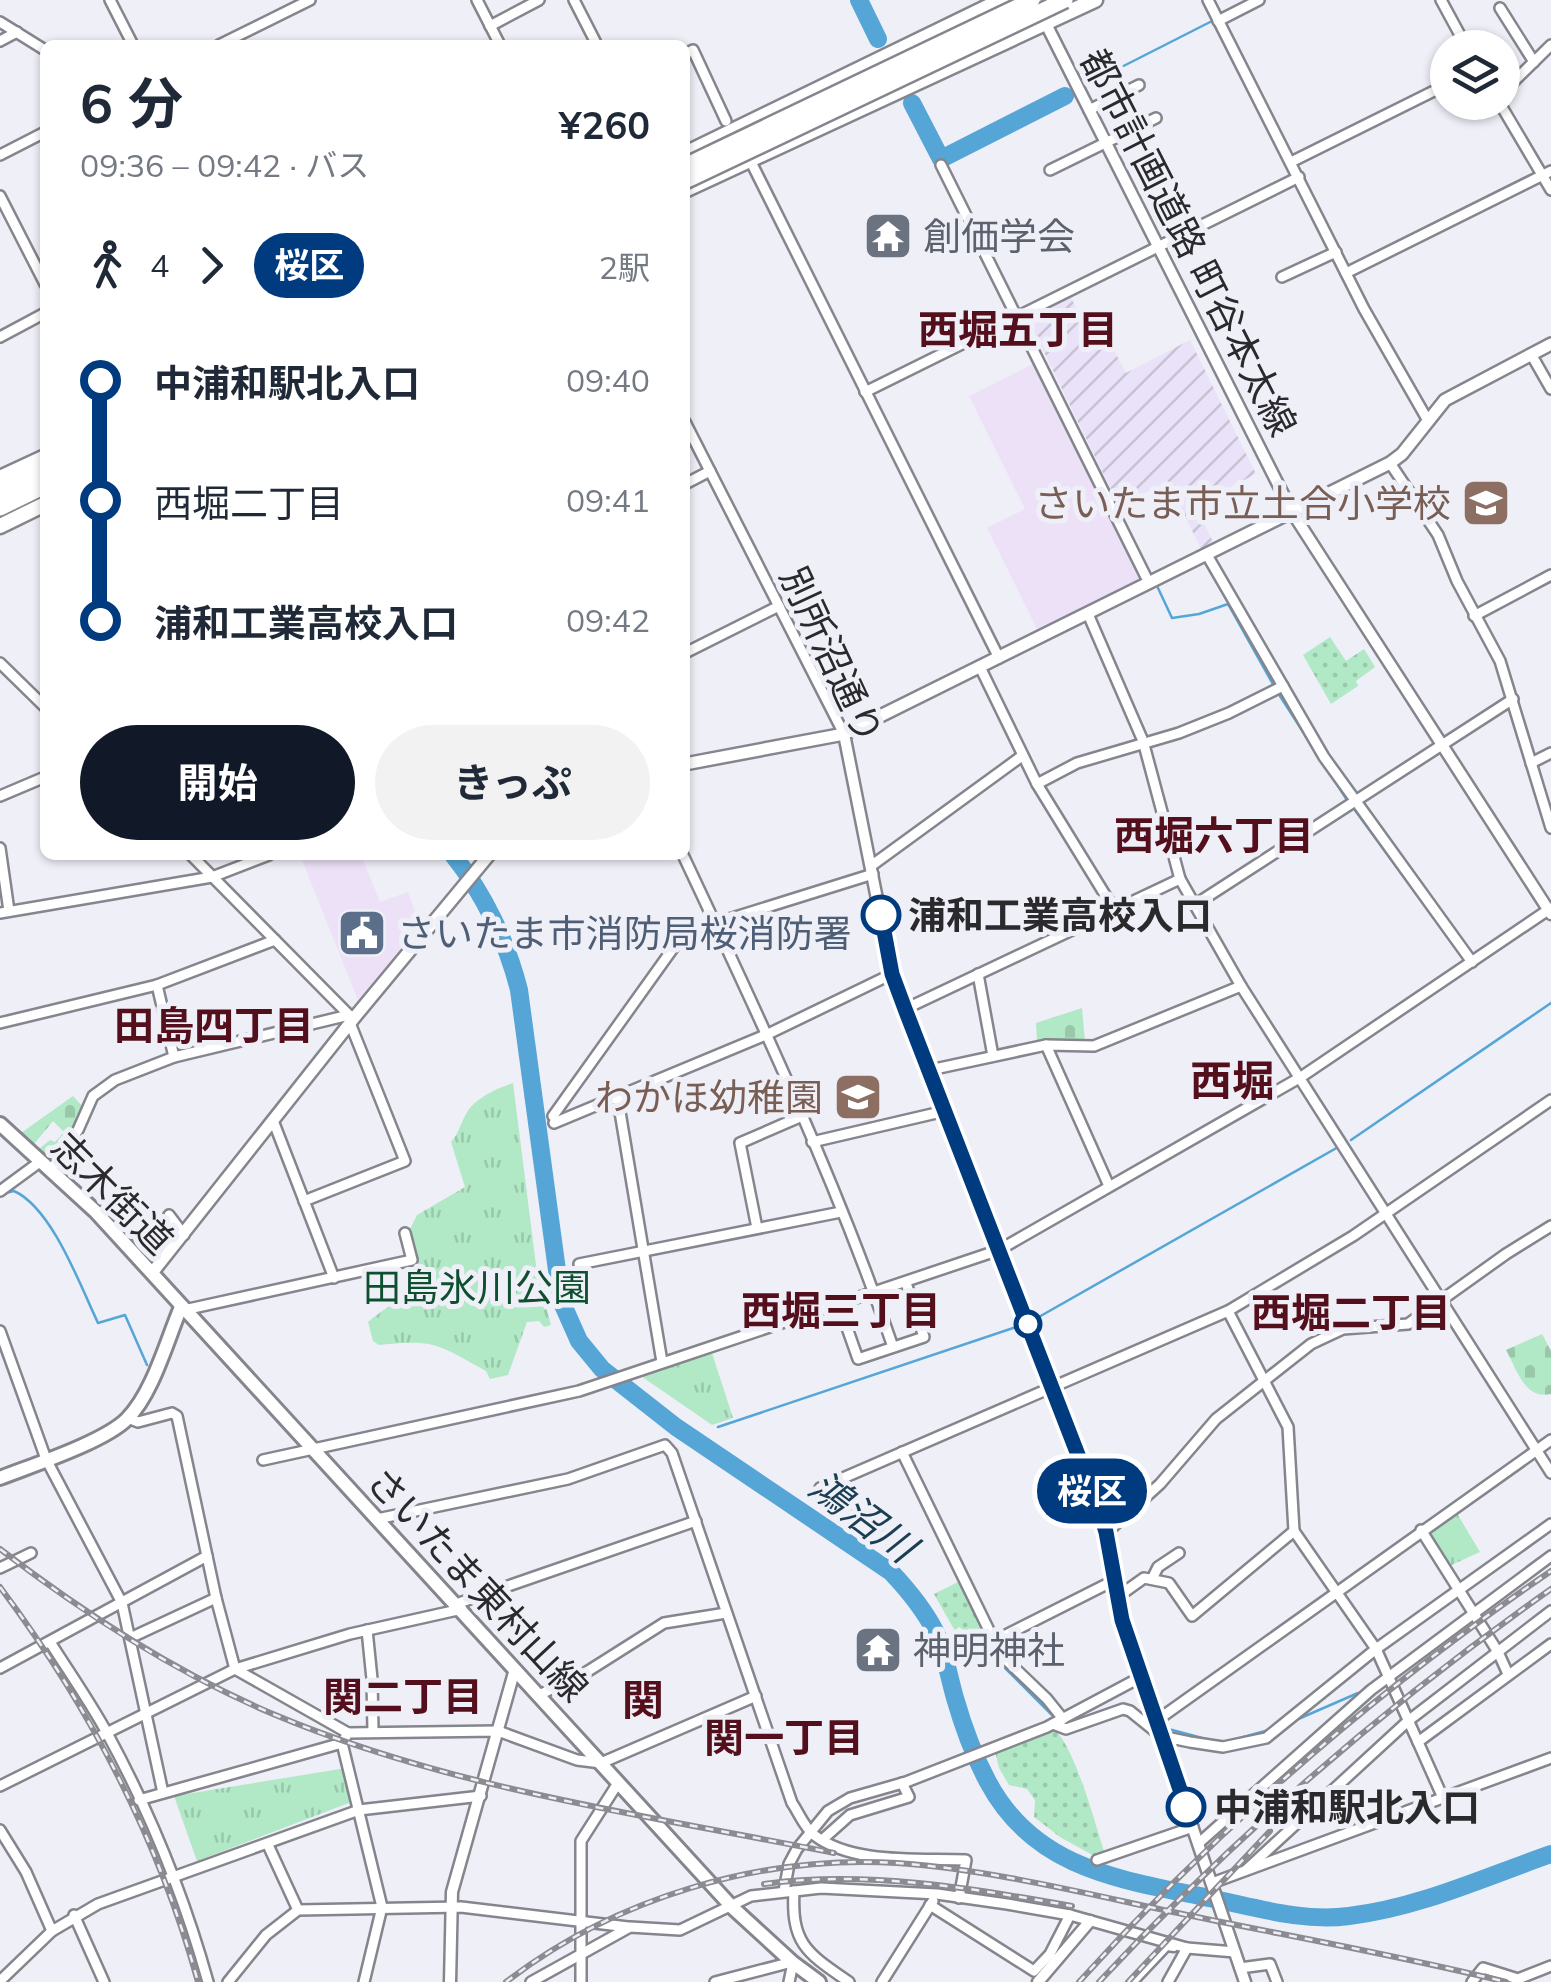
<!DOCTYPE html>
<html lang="ja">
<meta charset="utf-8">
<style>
body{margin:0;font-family:Mulish,"Noto Sans JP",sans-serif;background:#f2f2f3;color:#1f2937;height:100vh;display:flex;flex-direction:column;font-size:38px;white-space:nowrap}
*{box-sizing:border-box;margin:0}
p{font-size:32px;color:#747a83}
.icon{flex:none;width:55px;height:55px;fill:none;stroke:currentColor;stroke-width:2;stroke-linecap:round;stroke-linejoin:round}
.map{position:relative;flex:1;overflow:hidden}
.side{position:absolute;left:40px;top:40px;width:650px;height:820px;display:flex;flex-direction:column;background:#fff;border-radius:15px;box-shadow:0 2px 8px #0004}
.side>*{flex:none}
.badge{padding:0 20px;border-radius:32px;font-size:35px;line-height:65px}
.controls{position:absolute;left:1430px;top:30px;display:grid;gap:20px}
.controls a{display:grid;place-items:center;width:90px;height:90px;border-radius:50%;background:#fff;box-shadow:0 2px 8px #0004;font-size:50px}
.map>.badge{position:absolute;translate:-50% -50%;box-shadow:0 0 0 5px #fff}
.legs{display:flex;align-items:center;gap:15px;height:110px;padding:0 40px;font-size:32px}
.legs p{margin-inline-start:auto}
.summary{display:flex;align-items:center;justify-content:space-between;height:170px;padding:0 40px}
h1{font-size:55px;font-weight:700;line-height:75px}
.action{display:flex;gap:20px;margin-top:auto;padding:20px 40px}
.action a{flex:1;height:115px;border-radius:60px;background:#111827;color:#fff;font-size:40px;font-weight:700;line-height:115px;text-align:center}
.action a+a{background:#f2f2f3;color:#1f2937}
ul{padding:0 40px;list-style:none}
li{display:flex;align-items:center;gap:35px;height:120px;font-size:38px}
li i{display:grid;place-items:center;width:15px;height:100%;margin:0 12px;background:currentColor}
li i::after{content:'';width:25px;height:25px;margin:-12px;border:8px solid;border-radius:50%;background:#fff}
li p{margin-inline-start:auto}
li:first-child i{background:linear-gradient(#0000 50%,currentColor 0)}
li:last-child i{background:linear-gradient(currentColor 50%,#0000 0)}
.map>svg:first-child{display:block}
</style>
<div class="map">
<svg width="1551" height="1982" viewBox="0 0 1551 1982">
<defs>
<pattern id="industrial-furrows" width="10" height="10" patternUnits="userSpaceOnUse" patternTransform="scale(2.5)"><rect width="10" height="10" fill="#e9e2f8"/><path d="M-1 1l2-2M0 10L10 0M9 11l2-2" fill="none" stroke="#c8c2d5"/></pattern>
<pattern id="grass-tufts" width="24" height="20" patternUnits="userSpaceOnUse" patternTransform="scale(2.5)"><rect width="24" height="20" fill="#b1e8c6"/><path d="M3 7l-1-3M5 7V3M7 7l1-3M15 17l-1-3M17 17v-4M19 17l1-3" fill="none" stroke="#98c7aa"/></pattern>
<pattern id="cemetery-stones" width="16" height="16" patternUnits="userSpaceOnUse" patternTransform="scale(2.5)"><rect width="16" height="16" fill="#b1e8c6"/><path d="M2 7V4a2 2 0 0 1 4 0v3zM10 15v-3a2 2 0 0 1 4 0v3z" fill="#98c7aa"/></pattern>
<pattern id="garden-dots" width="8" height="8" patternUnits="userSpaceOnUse" patternTransform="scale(2.5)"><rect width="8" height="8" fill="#b1e8c6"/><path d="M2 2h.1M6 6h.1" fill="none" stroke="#98c7aa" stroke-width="1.8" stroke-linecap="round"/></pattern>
</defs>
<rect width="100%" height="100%" fill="#efeff8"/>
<g fill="#ece1f6">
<path d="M1033,364l109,217 -103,52 -52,-105 38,-19 -56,-113z"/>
<path d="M300,855h61l19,47 28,-10 12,33 -62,75z"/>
</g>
<path fill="url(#industrial-furrows)" d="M1070,296l24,47 13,-6 19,36 64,-33 66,134 -61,31 19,39 -12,7 -34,-70 -49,25 -92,-189z"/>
<g fill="url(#grass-tufts)">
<path d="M513,1083l24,190 14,52 -7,2 -5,-6 -12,1 -19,53 -18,4 -4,-8c-49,-27 -51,-32 -107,-26l-6,-4 -5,-19c16,-14 50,-31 48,-56 -1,-11 -6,-23 -8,-33l9,-18 48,-28 -14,-45c8,-9 9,-17 15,-28 9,-16 30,-25 47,-31z"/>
<path d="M711,1350l22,68 -21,7 -74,-51z"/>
<path d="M856,1484l49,76 -82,-60z"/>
<path d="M1455,1510l25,42 -33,15 -26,-37z"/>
<path d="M346,1768l8,33 -157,60 -23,-65z"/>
</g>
<g fill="url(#cemetery-stones)">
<path d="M1082,1008l3,34h-48l-1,-19z"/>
<path d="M73,1096l9,10 -7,20 -24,35 -12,-12 11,-9 5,2 9,-10 -11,-11 -19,23 -13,-11z"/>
<path d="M1542,1334l9,17v43c-26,6 -34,-24 -45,-44z"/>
</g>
<g fill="url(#garden-dots)">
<path d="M1330,637l16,24 18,-12 11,18 -19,14 2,5 -27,18 -28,-49z"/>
<path d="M960,1581l38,74 -39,-28 -4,4 -21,-37z"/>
<path d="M1052,1727c23,18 43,97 53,127l-9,3 -36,-20 -26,-20 1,-17 -8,-11 -18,-4 -10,-17 -4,-17z"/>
</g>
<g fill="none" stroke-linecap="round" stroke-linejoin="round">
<g stroke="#55a6d6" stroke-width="2.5">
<path d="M1092,82l124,-63"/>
<path d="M945,157l2,3"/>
<path d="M1158,588l14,30 27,-4 29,-10 46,82"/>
<path d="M1278,693l69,107"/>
<path d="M1352,806l111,152"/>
<path d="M1351,1140l200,-137"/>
<path d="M5,1193l9,-2c38,17 66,94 84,132l27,-8 22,50"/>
<path d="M1030,1322l310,-176"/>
<path d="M718,1427l304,-102"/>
<path d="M700,1442l9,-2"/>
<path d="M959,1634l35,23 60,60"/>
<path d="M1425,1713l30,-22"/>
<path d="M1296,1720l62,-27"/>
<path d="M1161,1727l60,16 48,-13"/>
</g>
<g stroke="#55a6d6" stroke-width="18">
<path d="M859,0l19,39"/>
<path d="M912,103l29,56 124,-63"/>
<path d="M453,855c31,39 54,87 66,135l40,295 4,20 16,36 23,28 74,58 215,145c18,19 33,37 45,61 9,20 13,44 19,65 8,28 19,58 33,84 48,90 138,98 226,117 44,9 89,23 135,17 69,-8 136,-39 202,-62"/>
</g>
<g stroke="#85858d" stroke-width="11">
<path id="pedestrian" d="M1134,1982l33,-35 7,1"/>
</g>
<g stroke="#85858d" stroke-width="14">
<g id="minor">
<path d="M110,0l23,45"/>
<path d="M477,0l23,45"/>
<path d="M574,0l23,45"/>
<path d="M1208,0l156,309 63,110"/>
<path d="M1441,0l26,48"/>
<path d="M1500,8l34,54"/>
<path d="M1218,21l41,-21"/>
<path d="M0,22l45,28"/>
<path d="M490,26l49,-26"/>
<path d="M0,41l17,-9"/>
<path d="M219,45l91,-45"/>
<path d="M685,54l8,-4 33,71"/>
<path d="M1502,93l49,-48"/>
<path d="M1499,102l52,88"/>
<path d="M1089,110l50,-25"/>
<path d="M0,155l45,-23"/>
<path d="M750,160l249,498"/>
<path d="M1291,162l157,-78"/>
<path d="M941,165l208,418"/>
<path d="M1050,170l106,-52"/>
<path d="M0,196l45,88"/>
<path d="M1346,273l205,-102"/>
<path d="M1282,277l54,-25"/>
<path d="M0,337l45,-24"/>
<path d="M1531,354l20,35"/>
<path d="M865,392l434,-215"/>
<path d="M685,422l159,312"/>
<path d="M1390,463l48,72 19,46 43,80 51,167"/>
<path d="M685,484l25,-13"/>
<path d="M1207,555l117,202 148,205"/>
<path d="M1088,614l55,127 37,138"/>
<path d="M1474,616l77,-41"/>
<path d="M685,653l94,-47"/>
<path d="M0,663l45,44"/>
<path d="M980,667l57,117 78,127"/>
<path d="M1531,763l20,-10"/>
<path d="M1037,784l40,-21 102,-30 50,-20 54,-27"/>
<path d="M0,796l45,-19"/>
<path d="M0,848l9,63"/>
<path d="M191,855l160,162"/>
<path d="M683,855c76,161 152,323 210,492"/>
<path d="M871,866l151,-110"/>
<path d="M1196,904l317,-205"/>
<path d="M0,913l212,-36 57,-22"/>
<path d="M978,974l15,82"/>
<path d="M157,985l17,72"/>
<path d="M905,1009l275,-130 61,107 310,487"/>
<path d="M0,1023l157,-38 118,-45"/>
<path d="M1046,1045l63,141"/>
<path d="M930,1070l116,-25 48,1 147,-60"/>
<path d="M618,1100l44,262"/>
<path d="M553,1116l131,-183 189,-59"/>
<path d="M274,1123l60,155"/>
<path d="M554,1123l214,-89 124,-60"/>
<path d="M812,1142l133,-31"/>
<path d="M51,1170l27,-40 15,-34 22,-16 59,-23 175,-42"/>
<path d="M0,1191l41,-30"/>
<path d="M304,1201l101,-40 -55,-138"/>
<path d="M169,1215l15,20"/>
<path d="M757,1228l-17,-85 62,-27"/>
<path d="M579,1264l262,-52"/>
<path d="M839,1305l19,54 66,-22 -18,-54"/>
<path d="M184,1310l228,-50 -7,-27"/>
<path d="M0,1331l46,128 76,144 41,190"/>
<path d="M128,1418l10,4 34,-9 5,3 39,182 19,71 113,64"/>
<path d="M902,1452l99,203 46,44 16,20"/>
<path d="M263,1460l316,-69 420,-141 302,-173 250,-169"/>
<path d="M820,1488l408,-177 125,-75 198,-136"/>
<path d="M377,1519l191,-40 97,-34 7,8 120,350c7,10 12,24 22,32 39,30 106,23 152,25l-7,38"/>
<path d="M1421,1530l77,122 10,22"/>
<path d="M1294,1531l82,118 42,93"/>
<path d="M1106,1533l54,-49 56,-65 95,-75 32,-15 65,-5 98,-70 45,-28"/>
<path d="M0,1568l31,-15"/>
<path d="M1152,1579l6,-12 21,-14"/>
<path d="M1116,1598l28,-20 25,5 23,33 102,-85 -6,-104 -60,-116"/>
<path d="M456,1604l240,-83"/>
<path d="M367,1630l5,49 1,53"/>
<path d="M130,1638l86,-40"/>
<path d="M994,1641l119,-60"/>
<path d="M50,1642c19,30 40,60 57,91 43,79 77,163 101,249"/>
<path d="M0,1668l207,-112"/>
<path d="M539,1695l46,-22 79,-50 62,-10"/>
<path d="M1156,1721l395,-281"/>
<path d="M1053,1724l13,5 57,-20 7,2 31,25 29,6 33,5 43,-9 110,-89 175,-125"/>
<path d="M342,1743l40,164 -18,75"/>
<path d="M0,1786l235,-117 115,-35 112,-25"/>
<path d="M1443,1798l-25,-56 133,-98"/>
<path d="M139,1800l203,-57 6,-10 150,-2 79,29 24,3 155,-67"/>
<path d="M0,1830l26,42 26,59"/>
<path d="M822,1840l28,-25 59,-18 -7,-14"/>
<path d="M1199,1843l172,-153 180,-134"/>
<path d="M268,1845l30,65"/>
<path d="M1097,1860l96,-33"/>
<path d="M1246,1870l162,-149 143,-110"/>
<path d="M1212,1883l339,-125"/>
<path d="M784,1891l5,-27 8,-15 31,-38 22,-13 56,-16 141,-55 94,-50"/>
<path d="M794,1891c-3,53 13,62 55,91"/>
<path d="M930,1905l104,66 16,-17 20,-39"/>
<path d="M74,1915l30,67"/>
<path d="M1240,1968l30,-4 7,18"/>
<path d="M0,1981l52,-50 46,-27 261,-94 122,-14"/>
<path d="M228,1982l38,-47 32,-25 163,-3 167,20"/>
<path d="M531,1982l99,-55 50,3 71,-34 70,-8 116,6 70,10 63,11 117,33 48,4"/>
<path d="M581,1982v-141l37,-58"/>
<path d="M715,1982l77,-20"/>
<path d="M789,1982l4,-19"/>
<path d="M882,1982l51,-81"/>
<path d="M1168,1982l19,-34"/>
<path d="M1472,1982l11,-14 35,11 33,-13"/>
</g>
</g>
<g stroke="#85858d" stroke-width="15">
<g id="tertiary">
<path d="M1044,20l248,492 259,402"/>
<path d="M844,734l48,240 207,535 23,111 123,362"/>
<path d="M450,1982l2,-90 63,-223"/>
<path d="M1038,1982l52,-61"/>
</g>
</g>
<g stroke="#85858d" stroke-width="16">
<g id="secondary">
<path d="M685,764l159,-30 546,-271 12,-9 43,-54 106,-56"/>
<path d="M152,1273l202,-255 135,-163"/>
</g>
</g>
<g stroke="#85858d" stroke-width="18">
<g id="primary">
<path d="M0,1124l95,87 637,696 60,55 27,20"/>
<path d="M0,1478c33,-13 104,-36 127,-59 26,-26 40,-79 54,-112"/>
</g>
</g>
<g stroke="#85858d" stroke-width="19">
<g id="trunk">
<path d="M685,154l317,-154"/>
<path d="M685,190l410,-190"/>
<path d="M0,478l45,-21"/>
<path d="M0,526l45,-22"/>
</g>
</g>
<g stroke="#85858d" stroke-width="20">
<g id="motorway">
<path d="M0,493l45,-22"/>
<path d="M0,508l45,-22"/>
</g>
</g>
<use href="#pedestrian" stroke="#fff" stroke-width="6"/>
<use href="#minor" stroke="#fff" stroke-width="9"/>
<use href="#tertiary" stroke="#fff" stroke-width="10"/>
<use href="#secondary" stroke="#fff" stroke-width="11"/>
<use href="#primary" stroke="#fff" stroke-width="12"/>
<use href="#trunk" stroke="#fff" stroke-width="14"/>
<use href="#motorway" stroke="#fff" stroke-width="15"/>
<g stroke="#8b8b91" stroke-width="6">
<g id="rail">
<path d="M0,1549c85,65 174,123 273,165 178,75 373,101 561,139"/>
<path d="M0,1587c89,119 158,251 198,395"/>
<path d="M764,1884c101,-14 208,4 308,22"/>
<path d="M506,1982c109,-84 253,-127 391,-119 98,7 194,32 290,52 107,22 214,41 319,67"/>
<path d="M1079,1982c140,-155 299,-293 472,-411"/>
<path d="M1099,1982c137,-147 287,-277 452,-393"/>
<path d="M1128,1982l142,-151"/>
</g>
</g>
<use href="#rail" stroke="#efeff8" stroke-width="2.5" stroke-dasharray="8" stroke-linecap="butt"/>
<g stroke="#85858d" stroke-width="20" stroke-linecap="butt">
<g id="motorway-bridge">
<path d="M685,166l347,-166"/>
<path d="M685,181l380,-181"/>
</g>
</g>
<use href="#motorway-bridge" stroke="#fff" stroke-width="15"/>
</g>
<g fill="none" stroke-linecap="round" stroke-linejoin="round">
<g stroke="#fff" stroke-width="22">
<path id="line-1" d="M881,915l11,59 13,35 194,500 7,23 16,88 64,187"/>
</g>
<use href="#line-1" stroke="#003b80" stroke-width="15"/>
</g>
<defs>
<g id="temple-square" transform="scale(2.5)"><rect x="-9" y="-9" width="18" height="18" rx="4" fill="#6b7280" stroke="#efeff8"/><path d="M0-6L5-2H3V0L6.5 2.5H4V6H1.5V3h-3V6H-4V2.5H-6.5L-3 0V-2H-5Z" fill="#fff"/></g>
<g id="school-square" transform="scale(2.5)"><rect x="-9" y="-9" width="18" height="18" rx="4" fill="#8d6e63" stroke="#efeff8"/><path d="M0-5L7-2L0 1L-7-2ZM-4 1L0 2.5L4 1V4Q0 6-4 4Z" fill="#fff"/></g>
<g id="civic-square" transform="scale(2.5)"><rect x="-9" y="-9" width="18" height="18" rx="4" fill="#5c6f8a" stroke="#efeff8"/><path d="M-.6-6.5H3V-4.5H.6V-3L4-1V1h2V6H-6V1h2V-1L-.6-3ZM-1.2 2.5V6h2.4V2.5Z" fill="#fff"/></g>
</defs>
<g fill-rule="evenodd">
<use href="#temple-square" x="888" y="236"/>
<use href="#school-square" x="1486" y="503"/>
<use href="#civic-square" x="362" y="933"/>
<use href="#school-square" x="858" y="1097"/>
<use href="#temple-square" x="878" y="1650"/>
</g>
<g fill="#fff" stroke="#003b80" stroke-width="5">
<circle cx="881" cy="915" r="18"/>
<circle cx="1028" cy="1324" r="12"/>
<circle cx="1186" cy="1807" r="18"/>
</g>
<g text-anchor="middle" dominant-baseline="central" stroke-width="10" stroke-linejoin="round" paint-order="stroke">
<g font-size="38" fill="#5b616d" stroke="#efeff8" text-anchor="start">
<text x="923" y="236">創価学会</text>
<text x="913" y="1650">神明神社</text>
</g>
<g font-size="38" fill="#2a2a2d" stroke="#efeff8">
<text transform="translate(1189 242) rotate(63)">都市計画道路 町谷本太線</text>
<text transform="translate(832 655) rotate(65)">別所沼通り</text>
<text transform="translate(113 1193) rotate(45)">志木街道</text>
<text transform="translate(478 1584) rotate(47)">さいたま東村山線</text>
</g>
<g font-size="38" fill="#785e54" stroke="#efeff8" text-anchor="end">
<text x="1451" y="503">さいたま市立土合小学校</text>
<text x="823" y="1097">わかほ幼稚園</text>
</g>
<g font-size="38" font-weight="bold" fill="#2a2a2d" stroke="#efeff8" text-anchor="start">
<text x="908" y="915">浦和工業高校入口</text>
<text x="1214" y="1807">中浦和駅北入口</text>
</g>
<g font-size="38" fill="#4e5e75" stroke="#efeff8" text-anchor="start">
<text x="397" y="933">さいたま市消防局桜消防署</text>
</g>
<g font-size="38" fill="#0e4f30" stroke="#efeff8">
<text x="477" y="1287">田島氷川公園</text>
</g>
<g font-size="40" font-weight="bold" fill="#540f1c" stroke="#efeff8">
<text x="1018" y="329">西堀五丁目</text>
<text x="1214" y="835">西堀六丁目</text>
<text x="214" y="1025">田島四丁目</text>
<text x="841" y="1310">西堀三丁目</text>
<text x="1351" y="1312">西堀二丁目</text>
<text x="403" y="1696">関二丁目</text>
<text x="784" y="1737">関一丁目</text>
</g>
<g font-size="40" font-style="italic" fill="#1b3e52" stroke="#efeff8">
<text transform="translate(863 1516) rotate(37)">鴻沼川</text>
</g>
<g font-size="42" font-weight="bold" fill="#540f1c" stroke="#efeff8">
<text x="1232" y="1080">西堀</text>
<text x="643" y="1699">関</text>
</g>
</g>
</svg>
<div class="controls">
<a><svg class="icon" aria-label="layers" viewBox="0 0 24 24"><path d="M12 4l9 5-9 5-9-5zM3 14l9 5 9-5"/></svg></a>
</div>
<b class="badge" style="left:1092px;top:1491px;background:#003b80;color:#fff">桜区</b>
<section class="side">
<div class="summary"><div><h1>6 分</h1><p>09:36 – 09:42 · バス</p></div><b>¥260</b></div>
<div class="legs"><svg class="icon" aria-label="walk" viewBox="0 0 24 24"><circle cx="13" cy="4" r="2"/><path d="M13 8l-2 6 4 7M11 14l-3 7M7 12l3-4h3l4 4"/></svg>4<svg class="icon" aria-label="forward" viewBox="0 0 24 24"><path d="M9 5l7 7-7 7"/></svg><b class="badge" style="background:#003b80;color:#fff">桜区</b><p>2駅</p></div>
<ul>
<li><i style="color:#003b80"></i><b>中浦和駅北入口</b><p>09:40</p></li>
<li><i style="color:#003b80"></i><span>西堀二丁目</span><p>09:41</p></li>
<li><i style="color:#003b80"></i><b>浦和工業高校入口</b><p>09:42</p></li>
</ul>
<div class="action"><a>開始</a><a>きっぷ</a></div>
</section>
</div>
